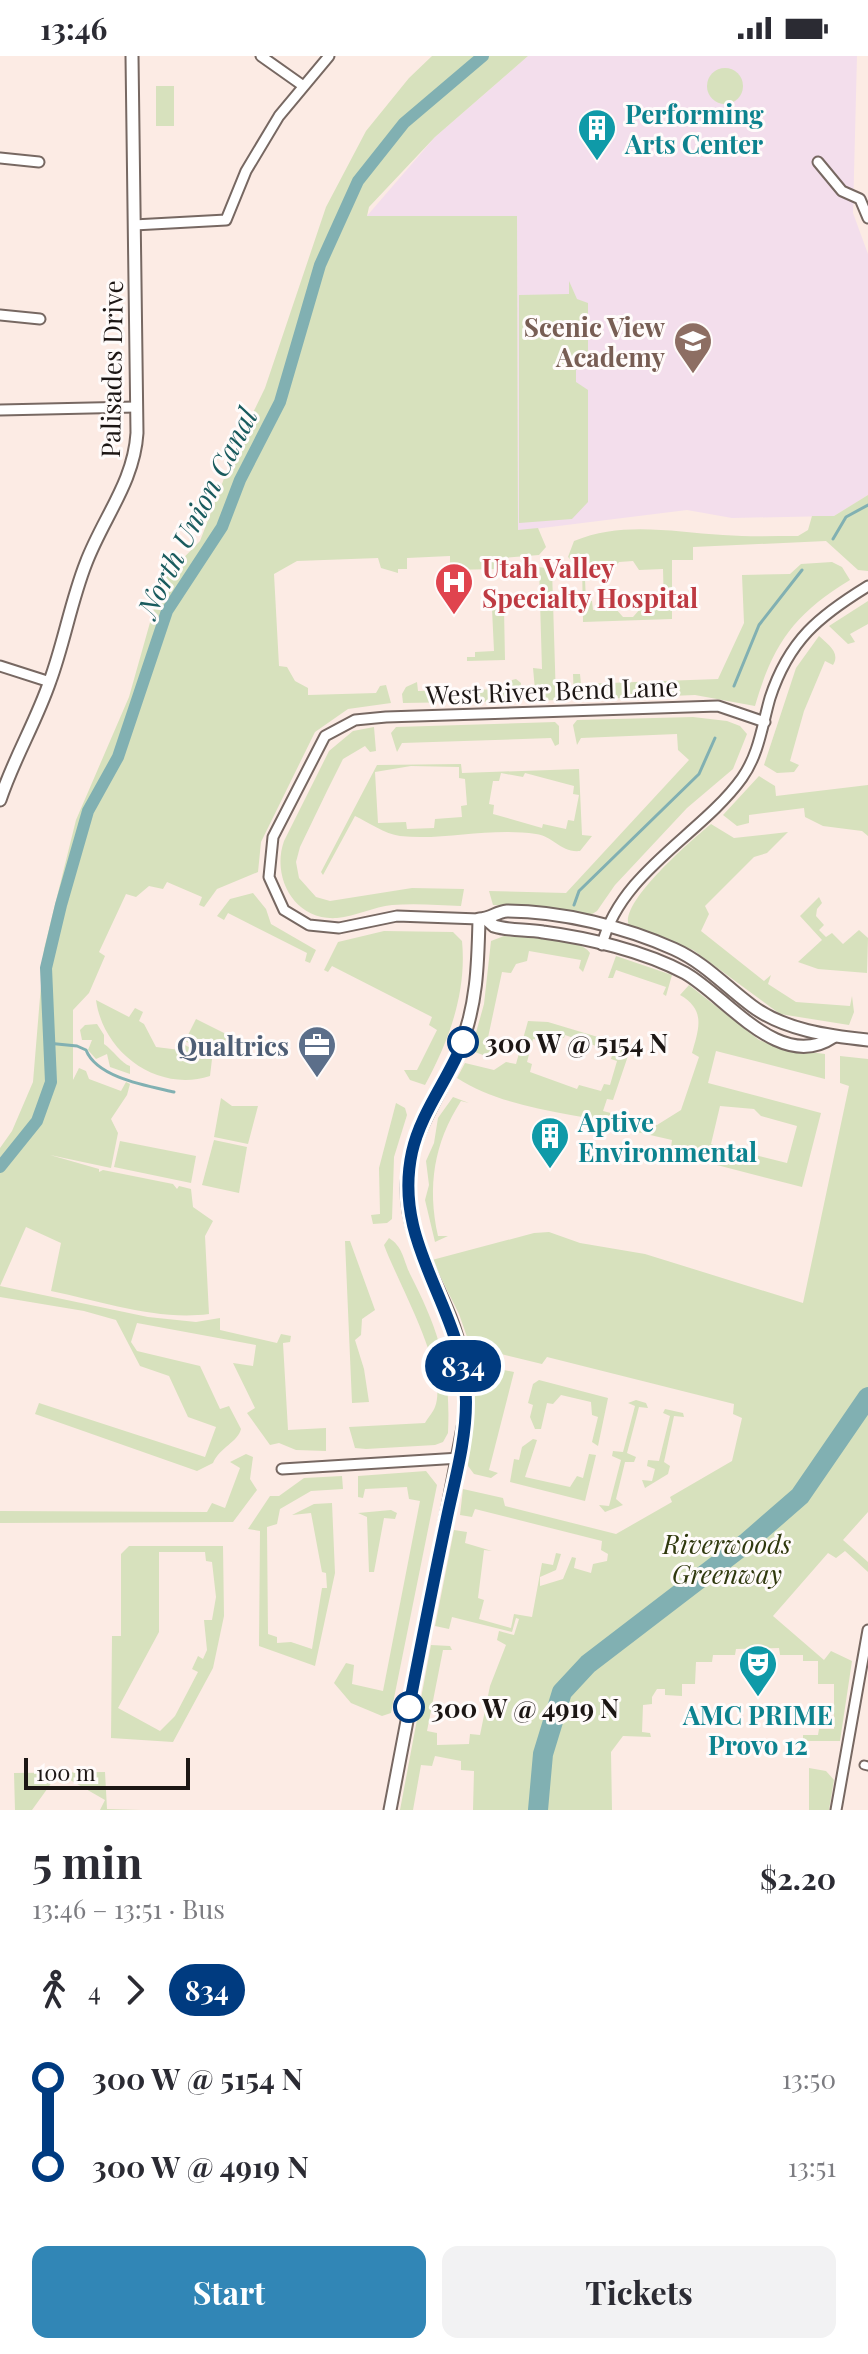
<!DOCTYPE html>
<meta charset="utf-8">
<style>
body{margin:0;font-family:"Playfair Display",serif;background:#f2f2f3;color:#2b2b33;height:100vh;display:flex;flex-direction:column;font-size:30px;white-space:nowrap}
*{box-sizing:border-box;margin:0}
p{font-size:26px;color:#7c7c81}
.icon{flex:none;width:44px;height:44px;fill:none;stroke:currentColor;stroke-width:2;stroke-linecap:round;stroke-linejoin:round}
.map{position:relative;height:1754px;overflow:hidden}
.panel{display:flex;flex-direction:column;background:#fff;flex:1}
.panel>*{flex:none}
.badge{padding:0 16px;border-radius:26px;font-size:28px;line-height:52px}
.scale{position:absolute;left:24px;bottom:20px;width:166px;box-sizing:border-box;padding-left:8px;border:4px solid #1c1614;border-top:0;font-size:22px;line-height:28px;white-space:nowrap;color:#1c1614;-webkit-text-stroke:6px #fffbfa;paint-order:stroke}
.map>.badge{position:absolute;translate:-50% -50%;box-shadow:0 0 0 4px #fff}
.legs{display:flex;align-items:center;gap:12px;height:88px;padding:0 32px;font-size:26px}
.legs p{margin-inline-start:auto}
.overview{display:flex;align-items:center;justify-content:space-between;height:136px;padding:0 32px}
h1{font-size:44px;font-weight:700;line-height:60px}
.button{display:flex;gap:16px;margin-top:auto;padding:16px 32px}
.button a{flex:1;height:92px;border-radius:16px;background:#3186b6;color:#fff;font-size:32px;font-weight:700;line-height:92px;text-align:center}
.button a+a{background:#f2f2f3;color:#2b2b33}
ul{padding:0 32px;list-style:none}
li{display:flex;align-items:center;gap:28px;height:88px;font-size:30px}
li i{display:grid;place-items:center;width:12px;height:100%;margin:0 10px;background:currentColor}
li i::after{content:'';width:20px;height:20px;margin:-10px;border:6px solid;border-radius:50%;background:#fff}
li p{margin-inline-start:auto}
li:first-child i{background:linear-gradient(#0000 50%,currentColor 0)}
li:last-child i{background:linear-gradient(currentColor 50%,#0000 0)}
.status{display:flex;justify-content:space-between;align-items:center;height:56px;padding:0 40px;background:#fff;direction:ltr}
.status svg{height:22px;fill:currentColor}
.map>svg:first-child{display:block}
</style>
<div class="status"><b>13:46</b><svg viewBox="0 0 49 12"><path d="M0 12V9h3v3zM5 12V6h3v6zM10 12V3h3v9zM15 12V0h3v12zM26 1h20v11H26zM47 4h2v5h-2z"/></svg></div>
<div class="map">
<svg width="868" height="1754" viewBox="0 0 868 1754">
<rect width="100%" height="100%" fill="#fcebe4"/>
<path fill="#f3deec" d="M528,0h329l-4,157 15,41v241l-34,21 -102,2 -45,-8 -169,21 -1,-315 -151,1 69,-80z"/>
<g fill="#d7e1bd" fill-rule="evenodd">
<path d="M432,0h96l-93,81 -66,70 -2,9h150l1,314 20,-2 8,19 -7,8 -36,3 -6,11 -47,1v-14l-43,2v11h-9v4l-17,-5 -3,-10 -81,3 -23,13 5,92 8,1 8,14 13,7v7l68,-2 4,-7 6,-1 5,18 -43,6 -33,23 -54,110 -3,30 -41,17 -13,18 -5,-2 3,-8 -35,-15 -4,7 -14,-3 -13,11 -10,-3 -27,58 6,4 -16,37 -16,17v70l6,-12 7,3 3,8 32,12 5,-9 4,2 -3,11 -16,24 7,14 -7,35 -61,-13 49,14v3l4,-2 70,14 4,5 2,-3 12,3 2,18 20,14 -8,15 4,78c-52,7 -108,-13 -158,-23l10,-48 -35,-16 -26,59 148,31 48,5 24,-4v12l57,13 4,-9 10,2 -1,6 -7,1 5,87 38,-2v23l-30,-1 -17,-7 -9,2 -23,-32 8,-5 -22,-45 20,3 3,-21 -119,-22 -6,19 6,9 63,15 20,43 9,-3 12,23c-3,13 -21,18 -28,34l-16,8 -162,-57 4,-11 166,54 11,-30 -28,-10 -19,-41 -29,-10 -24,-46 -32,-9 -84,-14v-149l12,-17 21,-49 11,-133 32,-129 53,-123 33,-117 38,-39 35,-91 30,-62 61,-181 40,-76 43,-53z"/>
<circle cx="725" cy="30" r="18"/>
<rect x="156" y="30" width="18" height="40"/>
<path d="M569,225l8,18 11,4v56l-12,11v12l12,8v112l-16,17 -53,4v-228l50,-1z"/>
<path d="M868,439v76l-10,-1 -32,-29 -133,6v13h-21v59l-89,3 -1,-61 -11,-1 -3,-3 6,-16c49,-20 98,-9 149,-6 25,2 50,1 75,1l10,-6 4,-14h22zM633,505l6,9 24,-1 1,39 -24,1 -7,8h-10l-7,-8 -23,1 -1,-9h-6l-1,-22h6v-8l23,-1 5,-8z"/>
<path d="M832,506l10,5 8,13c-56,34 -77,64 -95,126l-60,-11 -121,5 -1,-26h7l1,10 137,-5 26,-56 -2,-48 48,-1 11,-10z"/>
<path d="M539,511l13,2 4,131 -20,1 -3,-33 9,1z"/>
<path d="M488,541h5l11,12 1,51 -38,1v-4h8v-5l19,-1 -2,-42h-4z"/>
<path d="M868,545v23l-18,10 5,8 -7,2 -19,-18z"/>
<path d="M819,580c8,8 22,16 14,29l-8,-4 -21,50 -14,50 9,4 -5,7 -17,1 -13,-8 32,-97z"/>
<path d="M516,623l5,4 -2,18 -116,2 -1,-9 4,-7 11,-5 1,9 93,-2 1,-9z"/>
<path d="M693,661l34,4 13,5 7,8 -14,35 -46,39 -72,77 -18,26 -8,5 -46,-9 -50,-2 -4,-14 77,2 123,-133 -11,-10 -1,-16 -96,4 -4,7 -4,-20 4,-5z"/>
<path d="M555,666l4,4v18l-4,2 -4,-8 -149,5 -5,9 -6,-19 5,-6z"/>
<path d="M374,671l2,24 -6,1 -5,-6 -22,13 -16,32 -27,56 -4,15 3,16 17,19 14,4 82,-13 52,1 -3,17c-22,-1 -46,-3 -69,-1 -18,2 -36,11 -55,13 -42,3 -66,-40 -53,-77l45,-90 24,-20z"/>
<path d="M461,708l1,9 117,-4 3,66 10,1 -12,15c-19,2 -27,-15 -44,-17 -47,-7 -93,7 -136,2 -15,-2 -32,-14 -45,-20l-32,59 -2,-3 56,-107zM411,710l48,1v11l6,1 2,26 -6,1 1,11 -27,2 -1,9 -27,1 -1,-7 -28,1 -3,-51zM501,717l22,4 2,-4 49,13 -1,8 6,1 -5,26 -6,-1 -2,9 -23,-5 -1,4 -49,-14 1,-9 -5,-1 4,-23h6z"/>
<path d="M759,720l16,10 1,10 92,-11v51l-6,-5 -39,-5 -18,-9 -1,-9 -55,7v8l-12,3 -14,-11z"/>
<path d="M711,768l23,14 54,-6 -21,21 -13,4 -49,49 4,8 -8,17 63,50 7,-6 -3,9 28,18 54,4 2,-10 2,16 -5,13 -69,-11 -87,-64 -64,-24c-11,-23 64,-87 82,-102z"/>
<path d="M253,837l13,16 5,15 45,26 -6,13 -5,-2 2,-8 -79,-40 -4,7 -7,-4 13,-17z"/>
<path d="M819,841l3,6 -5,6 -1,7 8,9 -5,5 7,7 6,-4 11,11 16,-14 9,8 -1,35 -49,-4 -20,-7 24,-22 -22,-24z"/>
<path d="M384,875l69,1 9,9c5,51 -13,100 -37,144l-15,-5 -6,-10h13l20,-40 -8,-5 3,-8 -100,-51 -4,6 -4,-2 14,-28z"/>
<path d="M504,880c20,2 75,0 86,17l-7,19 -4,-4 2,-8 -52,-9 -2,10 -11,3 -5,9 -9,-1 -16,75 8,6 -6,4 -13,-5 -3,-5 12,-43 7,-63z"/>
<path d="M616,900l56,19 -6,21 -3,-2 3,-7 -50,-17 -3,8h-5z"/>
<path d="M689,929l70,55 21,8 45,6v25l-109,-28 -8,32 113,30 -19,74 -116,-30 1,-6 -16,-4 1,-7 -35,-8 -5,-6c-56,-12 -125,-16 -175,-48l8,-15 29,7 12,-8 10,2 12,-43 20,1 83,25 -18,53 -6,-1 -4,12 54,14 24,-15 18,-53 -7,-4c7,-25 14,-43 -12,-58zM541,976l23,6 1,-3 48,17 -2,7 6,2 -7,24 -6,-1 -3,7 -22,-6 -2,4 -47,-17 2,-8 -5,-2 6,-23 6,1zM720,1050l34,3 7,7 36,10 -10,37 -36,-9 -9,3 -31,-13z"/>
<path d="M96,944l33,17 6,-9 8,4 -4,9 5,3 12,23 24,3 3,-6 29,15 -2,17c-53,17 -107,-24 -114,-76z"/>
<path d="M196,963l38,19 -21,18 -28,-15z"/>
<path d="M97,968l7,11v9c9,6 18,20 26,22v8l-20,-7 -3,-13 -11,5 -8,-9 4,-10h-10l-2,-10 5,-5z"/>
<path d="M840,1000l28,3v453l-25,28 25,22v10l-23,-21 -9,7 -8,-5 -55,63 51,44 7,-9 21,10 -12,80h-37v-6h15l1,-6h15v-45h-16v-23h-15v-6h-23l-1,-7 -43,1 -1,6h-22l-1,7h-16l-1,22h-13v12l-17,-1v-6h-8l-5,8v7l-9,1 -1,27 8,1 1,4 -28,-1 -12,16 1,58h-139l1,-39 -13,-1v-9l-26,-5 -3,10 -11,-1 -8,45h-13l31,-165 19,1 2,4h-9l-16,81 10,2v12l32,-1 1,-10 10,1 10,-49 16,-41 -9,-5 2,-9 15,4 5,-16 -3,-1 -4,14 -60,-15 -3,12 -14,-3 19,-96 13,2 -2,11 27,8 -8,-1 -6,48 6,2 -5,19 32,9 3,-14 18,3 10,-54 11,2 3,-12 5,1 -5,16 -16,7v9l23,-7 9,-22 4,1 -2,10 17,5 2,-9 14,-3 1,-7 -7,-4 1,-9 -127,-32 -3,8 -12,-2 3,-26 40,9 2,8 111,28 56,-32 -2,-5 62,-36 10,-43 -9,-4 1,-10 -187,-47 -5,7 -45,-11 -24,1 -14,-40 -27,-54 102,-27 15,-1 31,11 65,11 158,49 46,-217 -9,-3z"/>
<path d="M453,1041l16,6 -8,-2c-27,42 -34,85 -23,135h10l-13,6 -10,-42 4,-15 -3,-24 8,-18 4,-25z"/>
<path d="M221,1042l11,8h26l-10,38 -34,-7z"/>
<path d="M396,1047l9,5 2,7 -13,42 -2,62 -5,4 -14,1 -2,-9 9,-1 -1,-46z"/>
<path d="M214,1084l33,7 -8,46 -37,-8z"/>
<path d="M120,1085l76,15 -5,27 -77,-16z"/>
<path d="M389,1182c14,9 14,21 21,36 29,57 41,93 38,159l-5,9 -8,3 -69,4 -11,-1 -6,-21 76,-4c3,-5 8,-11 10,-16 14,-36 -38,-126 -51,-162z"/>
<path d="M345,1185h5l25,69 -13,9 -1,16 -6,5 9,29 5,33 -17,1z"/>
<path d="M494,1312l20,4 -25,98 9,3 -7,5 -17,-4 -6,-8c2,-16 7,-89 12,-95z"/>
<path d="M539,1324l69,18 -10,48 -6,-4 6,-25 -6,-2 -1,-13 -30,-7 -8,9 -6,-1 -6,26h-6l-5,-12 3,-12 -5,-2 5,-19z"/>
<path d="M636,1344l10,3 2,5 -9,-1 -12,46 9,4 -2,5h-9l-9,37 7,6 -18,7 -6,-7 10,1 12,-46 -9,-4 1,-5 10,1 12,-46 -7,-3z"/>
<path d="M665,1353l18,4 1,4 -10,-1 -10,46 6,4 -2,8 -23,14 -3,-8 10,1 3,-12 -8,-3 1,-6 11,1 11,-45 -7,-3z"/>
<path d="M533,1383l4,1 -12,37 45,10 7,-11 6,2 6,-24 7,1 -11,46 -75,-19 4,-23 5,1 3,-13z"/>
<path d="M246,1398l7,3 -3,22 7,11 -24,32 -233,1v-12l207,1 5,-9 13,5 15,-40 -10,-6z"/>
<path d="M426,1415l11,14 -46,228 -9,3 -31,-13 -17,-20 12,-20 8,2 -2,19 31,7 37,-190 -11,-2 -2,-12 -42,2 -2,9 -5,-1v-21z"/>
<path d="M342,1420l1,13 -32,2 -31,18 -3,15 -10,3 1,107 9,3v6l14,-1 21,7 10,-61h5l-1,-15 -4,-1 -11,-59 -19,2 22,-11 18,-1 3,70 -20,93 -56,-20 1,-115 -12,-2 22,-33h9l25,-18z"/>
<path d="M391,1454l6,3 -2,6 -11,-1 -10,54h-5l-2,-55 -9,-4z"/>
<path d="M129,1490h94l1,70 -11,52 -40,74 -62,-4 1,-102h9v-82zM159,1496h46l1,9 6,1 4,35 -4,23h-8l3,30 -4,9 -5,-3 -6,13 6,3 -23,44 -15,15 -42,-23 41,-76z"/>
<path d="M809,1712l17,3 8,9 -5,30h-20z"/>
<path d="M105,1716l2,37 34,1h-41l5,-10 -40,-23 -4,5 -6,-4 -23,32h-17l-1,-37z"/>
</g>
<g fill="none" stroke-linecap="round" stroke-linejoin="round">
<g stroke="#81b0b2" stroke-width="3">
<path d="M833,483l13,-22 22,-12"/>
<path d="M734,630l25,-61 43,-55"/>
<path d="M574,849l5,-14 120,-117 16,-36"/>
<path d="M47,987l30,3 9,4c11,28 62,36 88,42"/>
</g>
<path stroke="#81b0b2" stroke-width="12" d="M0,1111l37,-46 14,-39 -5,-114 15,-63 27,-94 30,-54 49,-146 55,-84 18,-47 40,-78 40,-137 38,-84 46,-58 79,-67"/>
<path stroke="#81b0b2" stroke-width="20" d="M538,1754l5,-56 19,-62 26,-28 158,-121 54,-47 68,-99"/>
<g stroke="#776862" stroke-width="11">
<path id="pedestrian" d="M864,1709l4,1"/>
</g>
<g stroke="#776862" stroke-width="13">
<g id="minor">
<path d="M261,0l41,29"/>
<path d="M0,102l39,4"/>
<path d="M818,106l24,29 18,8 8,19"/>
<path d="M134,169l92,-5 20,-49 33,-55 50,-60"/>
<path d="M0,259l40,4"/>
<path d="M0,354l136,-3"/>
<path d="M0,610l50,16"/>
<path d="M479,863l-82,-3 -58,12 -30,-3 -25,-15 -15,-33 4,-40 52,-101 30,-16 31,-3 332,-11 47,16"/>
<path d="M602,889c18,-73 100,-111 140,-167 17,-24 20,-52 28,-80 19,-58 49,-82 98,-112"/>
<path d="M282,1413l178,-11"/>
<path d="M836,1754l32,-180"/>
</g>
</g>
<g stroke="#776862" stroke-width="15">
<g id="tertiary">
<path d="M0,744c14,-42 36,-78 50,-119 14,-38 21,-80 36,-118 17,-45 48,-81 51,-130l-5,-377"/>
<path d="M486,863l8,7c16,5 32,3 49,6 45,6 101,19 142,41 41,23 95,100 148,64"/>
<path d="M390,1754l76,-398c1,-32 -4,-65 -16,-95 -18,-46 -44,-81 -43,-132 2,-53 34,-88 52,-135 18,-43 19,-86 20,-131 11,0 17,-7 28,-8 54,0 118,16 167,38 31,14 51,37 78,57 32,24 77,30 116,34"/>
</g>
</g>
<use href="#pedestrian" stroke="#fff" stroke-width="7"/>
<use href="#minor" stroke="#fff" stroke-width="9"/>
<use href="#tertiary" stroke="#fff" stroke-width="11"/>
</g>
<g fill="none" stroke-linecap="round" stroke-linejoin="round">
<g stroke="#fff" stroke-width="18">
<path id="line-1" d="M409,1651c12,-62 24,-124 37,-185 8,-40 20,-79 20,-120 0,-93 -75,-154 -54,-250 9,-40 36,-72 51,-110"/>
</g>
<use href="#line-1" stroke="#003b80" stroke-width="12"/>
</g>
<defs>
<g id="building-pin" transform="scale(2)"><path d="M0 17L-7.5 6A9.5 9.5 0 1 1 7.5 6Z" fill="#0f9aa8" stroke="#fffbfa"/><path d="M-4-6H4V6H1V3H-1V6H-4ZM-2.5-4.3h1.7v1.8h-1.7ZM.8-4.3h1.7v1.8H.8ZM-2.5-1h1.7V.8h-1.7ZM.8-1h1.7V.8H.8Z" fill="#fff"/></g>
<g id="school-pin" transform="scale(2)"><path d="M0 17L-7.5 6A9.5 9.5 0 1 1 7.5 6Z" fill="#8d6e63" stroke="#fffbfa"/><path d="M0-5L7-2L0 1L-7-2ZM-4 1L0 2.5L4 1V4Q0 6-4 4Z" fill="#fff"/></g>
<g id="hospital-pin" transform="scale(2)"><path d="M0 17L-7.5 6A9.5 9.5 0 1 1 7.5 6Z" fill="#e0444e" stroke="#fffbfa"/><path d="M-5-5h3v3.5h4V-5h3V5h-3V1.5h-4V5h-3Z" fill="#fff"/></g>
<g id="office-pin" transform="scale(2)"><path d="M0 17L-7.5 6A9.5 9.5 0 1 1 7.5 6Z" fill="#5c6f8a" stroke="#fffbfa"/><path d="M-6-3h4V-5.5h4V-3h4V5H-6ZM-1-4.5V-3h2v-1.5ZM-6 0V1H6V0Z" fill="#fff"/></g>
<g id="theatre-pin" transform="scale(2)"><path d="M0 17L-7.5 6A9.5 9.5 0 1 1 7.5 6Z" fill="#0f9aa8" stroke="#fffbfa"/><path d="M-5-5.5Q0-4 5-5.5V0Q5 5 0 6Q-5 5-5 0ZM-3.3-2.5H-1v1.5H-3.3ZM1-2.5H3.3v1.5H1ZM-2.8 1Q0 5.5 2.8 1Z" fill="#fff"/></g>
</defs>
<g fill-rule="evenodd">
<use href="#building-pin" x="597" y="72"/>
<use href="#school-pin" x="693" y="285"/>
<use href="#hospital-pin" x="454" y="526"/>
<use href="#office-pin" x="317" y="989"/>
<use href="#building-pin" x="550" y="1080"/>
<use href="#theatre-pin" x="758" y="1608"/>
</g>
<g fill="#fff" stroke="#003b80" stroke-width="4">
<circle cx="463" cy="986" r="14"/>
<circle cx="409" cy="1651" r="14"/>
</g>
<g text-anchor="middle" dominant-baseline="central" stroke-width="6" stroke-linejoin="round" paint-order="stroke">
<g font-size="26" font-weight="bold" fill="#0d838f" stroke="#fffbfa" text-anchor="start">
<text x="625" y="57">Performing<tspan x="625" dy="30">Arts Center</tspan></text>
<text x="578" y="1065">Aptive<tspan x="578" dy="30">Environmental</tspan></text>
<text x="758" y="1658" text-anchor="middle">AMC PRIME<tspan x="758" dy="30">Provo 12</tspan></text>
</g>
<g font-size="26" font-weight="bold" fill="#785e54" stroke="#fffbfa" text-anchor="end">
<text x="665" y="270">Scenic View<tspan x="665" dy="30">Academy</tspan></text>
</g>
<g font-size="26" fill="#1c1614" stroke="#fffbfa">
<text transform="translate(111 313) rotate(-89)">Palisades Drive</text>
<text transform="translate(552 634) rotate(-2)">West River Bend Lane</text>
</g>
<g font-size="26" font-weight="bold" fill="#be3a42" stroke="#fffbfa" text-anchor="start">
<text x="482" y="511">Utah Valley<tspan x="482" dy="30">Specialty Hospital</tspan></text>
</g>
<g font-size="26" font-weight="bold" fill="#1c1614" stroke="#fffbfa" text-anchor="start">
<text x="485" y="986">300 W @ 5154 N</text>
<text x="431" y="1651">300 W @ 4919 N</text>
</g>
<g font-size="26" font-weight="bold" fill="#4e5e75" stroke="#fffbfa" text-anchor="end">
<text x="289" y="989">Qualtrics</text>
</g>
<g font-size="26" font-style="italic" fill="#2f380d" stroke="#fffbfa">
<text x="727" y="1487">Riverwoods<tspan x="727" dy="30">Greenway</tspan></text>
</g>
<g font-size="28" font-style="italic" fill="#195b5e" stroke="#fffbfa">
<text transform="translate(196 456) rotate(-63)">North Union Canal</text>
</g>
</g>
</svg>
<div class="scale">100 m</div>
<b class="badge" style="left:463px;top:1310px;background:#003b80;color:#fff">834</b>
</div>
<section class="panel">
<div class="overview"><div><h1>5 min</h1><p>13:46 – 13:51 · Bus</p></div><b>$2.20</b></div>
<div class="legs"><svg class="icon" aria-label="walk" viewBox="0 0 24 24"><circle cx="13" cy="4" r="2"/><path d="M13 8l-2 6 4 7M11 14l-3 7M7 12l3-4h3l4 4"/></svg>4<svg class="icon" aria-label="forward" viewBox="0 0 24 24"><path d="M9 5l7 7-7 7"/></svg><b class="badge" style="background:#003b80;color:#fff">834</b></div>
<ul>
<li><i style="color:#003b80"></i><b>300 W @ 5154 N</b><p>13:50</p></li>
<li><i style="color:#003b80"></i><b>300 W @ 4919 N</b><p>13:51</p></li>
</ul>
<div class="button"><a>Start</a><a>Tickets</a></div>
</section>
